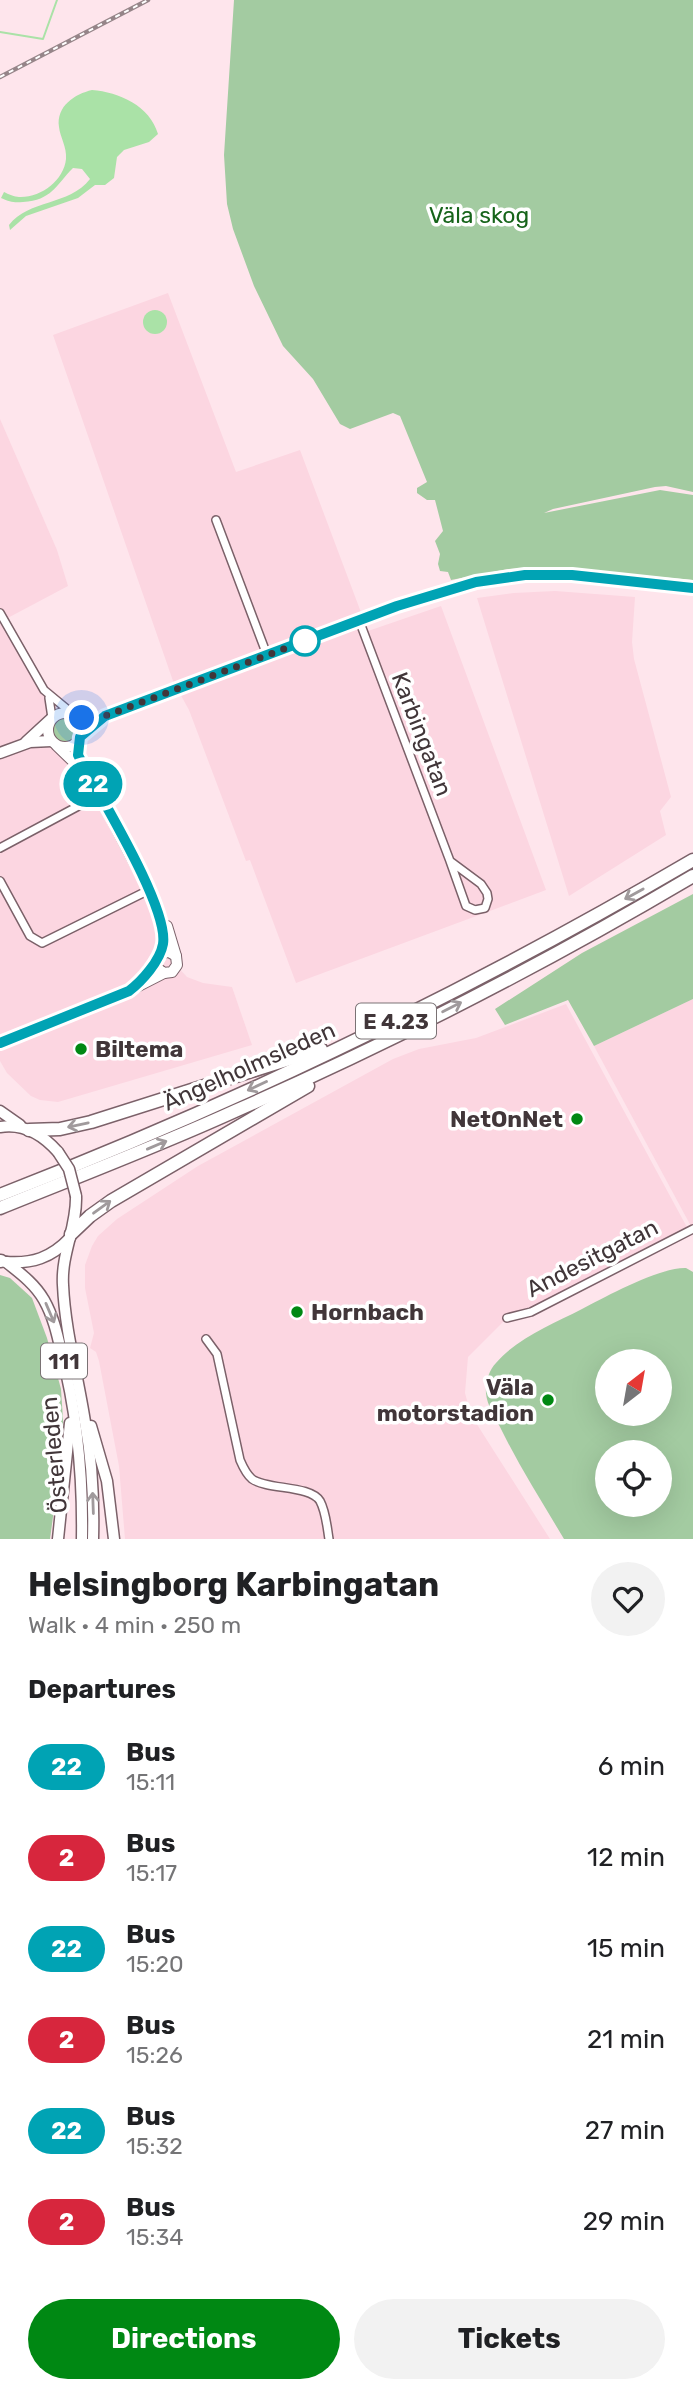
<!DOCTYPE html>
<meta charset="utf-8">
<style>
body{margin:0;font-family:Rubik,sans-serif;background:#f2f2f2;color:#202124;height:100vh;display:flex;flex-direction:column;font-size:26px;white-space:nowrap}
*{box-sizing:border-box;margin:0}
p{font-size:23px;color:#757577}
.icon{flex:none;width:38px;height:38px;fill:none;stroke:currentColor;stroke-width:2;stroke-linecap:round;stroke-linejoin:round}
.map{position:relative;height:1539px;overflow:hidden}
.sheet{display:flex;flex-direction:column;background:#fff;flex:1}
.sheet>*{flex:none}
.badge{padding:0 14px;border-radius:23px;font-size:24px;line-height:46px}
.needle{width:46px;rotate:31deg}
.tools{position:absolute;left:595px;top:1349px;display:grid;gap:14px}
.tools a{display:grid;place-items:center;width:77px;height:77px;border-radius:50%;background:#fff;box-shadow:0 7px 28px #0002;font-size:35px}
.you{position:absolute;width:35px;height:35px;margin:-18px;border:5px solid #fff;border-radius:50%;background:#1a73e8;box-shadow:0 0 0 10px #1a73e833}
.map>.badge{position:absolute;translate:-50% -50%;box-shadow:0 0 0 4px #fff}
h2{padding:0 28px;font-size:26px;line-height:63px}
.round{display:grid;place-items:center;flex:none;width:74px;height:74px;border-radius:37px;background:#f2f2f2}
.summary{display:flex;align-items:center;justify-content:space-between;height:119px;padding:0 28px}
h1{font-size:33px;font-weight:700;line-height:52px}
.action{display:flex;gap:14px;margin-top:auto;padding:14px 28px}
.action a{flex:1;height:80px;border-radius:42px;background:#008813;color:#fff;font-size:28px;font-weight:700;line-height:80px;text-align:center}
.action a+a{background:#f2f2f2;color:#202124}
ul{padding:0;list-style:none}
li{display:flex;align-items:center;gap:21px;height:91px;padding:0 28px}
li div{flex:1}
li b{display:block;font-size:26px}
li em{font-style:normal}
li .badge{min-width:77px;font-weight:700;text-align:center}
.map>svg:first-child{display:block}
</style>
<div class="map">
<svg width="693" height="1539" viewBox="0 0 693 1539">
<rect width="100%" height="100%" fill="#fee5ec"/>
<g fill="#fcd6e1">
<path d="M168,293l68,179 64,-22 68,181 73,-25 105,284 -250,93 -46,-123 -4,1 -57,-151 -16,-29 -120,-346z"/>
<path d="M0,419l57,131 11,36 -66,35 44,74 4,19 -23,25 26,6 37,35 58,112 19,64 20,21 16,6 29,4 20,58 -194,57 -18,-2 -9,-4 -24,-23 -7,-12z"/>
<path d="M555,591l80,6 -3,45 2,17 37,138 -11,14 6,24 -97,61 -92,-298 37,-5z"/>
<path d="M693,999v231l-99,-184z"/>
<path d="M566,1004l123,227 -158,81 -24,6 -39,39 -3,36 6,22 79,124h-425l-6,-73 -20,-105 -3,-9 -6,-4 4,-15 -9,-45v-23l7,-19 6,-10 19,-17 81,-53 195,-107 26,-10 57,-11z"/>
</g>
<g fill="#a3cba1" fill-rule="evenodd">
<path d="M234,0h459v492l-27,-6 -11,1 -102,22 -9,4 116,-23 33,5v85l-142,-13 -43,2 -57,11 -3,-8 -8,-1 -2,-7 2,-10 -5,-13 8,-10 -8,-31h-8l-10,-7v-5l10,-6 -27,-66 -7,-3 -43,16 -10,-5 -27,-45 -30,-33 -29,-60 -21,-57 -6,-25 -3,-49z"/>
<circle cx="65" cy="730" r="13"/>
<path d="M693,894v105l-99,47 -26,-46 -63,25 -10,-16 87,-56z"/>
<path d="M686,1268l7,4v267h-129c-22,-37 -45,-73 -64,-112 -5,-11 -13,-21 -14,-34 -1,-10 3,-23 10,-30 21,-25 57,-39 86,-54 23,-12 78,-42 104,-41zM607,1362h53v52h-53zM607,1452h53v53h-53z"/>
<path d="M0,1275l10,3 22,20 15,40 14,51 3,46 -14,104h-50z"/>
</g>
<g fill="#aae2a7">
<path d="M92,90c27,2 58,16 66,44l-9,8 -25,8 -7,7 -3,21 -9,7h-10l-17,13 -52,18 -16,14 -1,-5c20,-26 60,-19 81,-46l-8,-10 -9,-1c-18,18 -21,32 -50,34 -9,1 -13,0 -22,-4l3,-6c4,2 11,5 15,5 22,1 45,-17 47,-38 1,-12 -6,-22 -7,-32 -3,-21 16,-33 33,-37z"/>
<circle cx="155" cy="322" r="12"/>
</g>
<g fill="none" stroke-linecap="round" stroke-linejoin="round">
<path stroke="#aae2a7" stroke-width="2" d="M0,32l43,7 14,-39"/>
<g stroke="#7b6169" stroke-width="10">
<g id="street">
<path d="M216,520l51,135"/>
<path d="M0,613l44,77 29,24"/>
<path d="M359,620l91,241 31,23 6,9 1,6 -3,9 -10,2 -9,-4 -16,-45"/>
<path d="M49,698l3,20"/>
<path d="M0,848l99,-53"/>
<path d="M0,881l30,55 12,7 107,-53"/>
<path d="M507,1318l24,-6 162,-83"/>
<path d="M206,1339l11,15 23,106c3,7 6,14 12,19 16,11 58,6 68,22 6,11 7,26 9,38"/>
</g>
</g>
<g stroke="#7b6169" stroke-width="12">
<g id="secondary">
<circle cx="65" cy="730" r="17"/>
<path d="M75,716l17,3 8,-1 297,-112 71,-22 47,-8 41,-2 31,2 106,12"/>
<path d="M78,741v14l71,135c11,24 21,45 7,70l1,8 7,5 8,-1 5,-7 -1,-9 -7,-4 -9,1"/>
<path d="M57,746l24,23"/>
<path d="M167,926l9,30"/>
<path d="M135,986l21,-26"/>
<path d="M0,1043l121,-48 43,-22"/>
</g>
</g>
<g stroke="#7b6169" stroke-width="13">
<g id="primary">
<path d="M26,742l25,-23"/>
<path d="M0,753l30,-11 21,-1"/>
<path d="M0,1111l20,14"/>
<path d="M0,1127c24,-4 43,8 58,25"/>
<path d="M76,1196c1,31 -15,58 -13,89 2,46 15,91 22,137 7,38 9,78 8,117"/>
<path d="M6,1262c14,11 29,22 38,38 9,16 13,33 17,51 16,61 22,125 21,188"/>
<path d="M6,1262c26,2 45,-4 64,-24"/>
<path d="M91,1426l16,55 7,58"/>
<path d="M58,1539l12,-116"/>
</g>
</g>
<g stroke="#7b6169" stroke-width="15">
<g id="highway">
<path d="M29,1130l31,-1 31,-7 230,-73"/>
<path d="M0,1195c240,-93 471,-205 693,-335"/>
<path d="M0,1208c79,-32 158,-62 235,-97 157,-69 311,-148 458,-235"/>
<path d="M71,1234l19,-18 21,-15 197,-115"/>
<path d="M0,1261h1"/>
</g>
</g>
<use href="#street" stroke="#fff" stroke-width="7"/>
<use href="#secondary" stroke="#fff" stroke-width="10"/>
<use href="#primary" stroke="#fff" stroke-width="10"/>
<use href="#highway" stroke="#fff" stroke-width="12"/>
<g stroke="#968589" stroke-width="4.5">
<path id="rail" d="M0,77l148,-77"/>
</g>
<use href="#rail" stroke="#fff" stroke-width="2" stroke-dasharray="5" stroke-linecap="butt"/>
<g stroke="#7b6169" stroke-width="13" stroke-linecap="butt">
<path id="primary-bridge" d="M58,1152l11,17 7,27"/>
</g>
<use href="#primary-bridge" stroke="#fff" stroke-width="10"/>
</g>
<defs><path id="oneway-shaft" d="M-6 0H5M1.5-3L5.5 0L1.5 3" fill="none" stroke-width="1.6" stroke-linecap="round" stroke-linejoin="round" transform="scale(1.75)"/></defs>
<g stroke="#a09a9c">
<use href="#oneway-shaft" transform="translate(634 894) rotate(151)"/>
<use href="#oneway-shaft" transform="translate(452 1007) rotate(-27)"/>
<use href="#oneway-shaft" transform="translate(257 1086) rotate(155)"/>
<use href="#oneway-shaft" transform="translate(78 1125) rotate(168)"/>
<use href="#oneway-shaft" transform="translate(157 1145) rotate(-23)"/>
<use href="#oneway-shaft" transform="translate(102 1207) rotate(-36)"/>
<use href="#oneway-shaft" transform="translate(50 1313) rotate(67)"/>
<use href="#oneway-shaft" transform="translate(93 1503) rotate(-92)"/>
</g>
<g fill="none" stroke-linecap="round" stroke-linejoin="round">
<g stroke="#fff" stroke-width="16">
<path id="line" d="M0,1043l129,-52c13,-10 31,-30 34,-47 6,-37 -66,-152 -85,-189l2,-18 25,-21 292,-110 79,-24 49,-7h47l121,13"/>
</g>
<use href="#line" stroke="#00a3b4" stroke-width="10"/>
<path stroke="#413639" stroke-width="7" stroke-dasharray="0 12.6" d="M82,718l10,1 13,-3 200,-75"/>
</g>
<circle fill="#fff" stroke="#00a3b4" stroke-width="3.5" cx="305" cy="641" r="14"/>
<g fill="#008813" stroke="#fff" stroke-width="2.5">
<circle cx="81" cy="1049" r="7"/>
<circle cx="577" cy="1119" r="7"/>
<circle cx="297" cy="1312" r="7"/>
<circle cx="548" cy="1400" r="7"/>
</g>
<g text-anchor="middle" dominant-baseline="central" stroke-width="7" stroke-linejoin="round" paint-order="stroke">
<g fill="#fff" stroke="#7a7274" stroke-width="2">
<rect x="356" y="1003.5" width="80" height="35" rx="5"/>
<rect x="41" y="1343.5" width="46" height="35" rx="5"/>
</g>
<g font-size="21" font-weight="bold" fill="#413639">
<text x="396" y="1021">E 4.23</text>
<text x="64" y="1361">111</text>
</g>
<g font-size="23" fill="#16641a" stroke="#fff">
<text x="479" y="215">Väla skog</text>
</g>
<g font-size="23" fill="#413639" stroke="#fff">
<text transform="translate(422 734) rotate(69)">Karbingatan</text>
<text transform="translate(249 1066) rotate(-24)">Ängelholmsleden</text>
<text transform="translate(592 1258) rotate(-27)">Andesitgatan</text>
<text transform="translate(54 1455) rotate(-95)">Österleden</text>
</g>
<g font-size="23" font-weight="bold" fill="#413639" stroke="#fff" text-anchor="start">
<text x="95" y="1049">Biltema</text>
<text x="563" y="1119" text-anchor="end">NetOnNet</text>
<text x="311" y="1312">Hornbach</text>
<text x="534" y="1387" text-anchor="end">Väla<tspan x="534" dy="26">motorstadion</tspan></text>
</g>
</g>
</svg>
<div class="tools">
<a><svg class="needle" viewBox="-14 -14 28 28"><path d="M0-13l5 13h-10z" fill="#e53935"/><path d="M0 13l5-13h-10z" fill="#757577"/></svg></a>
<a><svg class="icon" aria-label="locate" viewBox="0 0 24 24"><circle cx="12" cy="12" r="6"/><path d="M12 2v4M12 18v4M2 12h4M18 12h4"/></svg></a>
</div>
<div class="you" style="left:82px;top:718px"></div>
<b class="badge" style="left:93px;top:784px;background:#00a3b4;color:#fff">22</b>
</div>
<section class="sheet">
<div class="summary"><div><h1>Helsingborg Karbingatan</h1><p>Walk · 4 min · 250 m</p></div><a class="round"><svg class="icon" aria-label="heart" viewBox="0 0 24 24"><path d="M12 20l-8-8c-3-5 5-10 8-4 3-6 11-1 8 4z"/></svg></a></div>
<h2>Departures</h2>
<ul>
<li><span class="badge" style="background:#00a3b4;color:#fff">22</span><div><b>Bus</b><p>15:11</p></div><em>6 min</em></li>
<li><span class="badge" style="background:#d7263d;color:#fff">2</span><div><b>Bus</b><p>15:17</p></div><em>12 min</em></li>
<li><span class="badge" style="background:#00a3b4;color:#fff">22</span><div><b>Bus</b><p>15:20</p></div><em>15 min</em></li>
<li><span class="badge" style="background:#d7263d;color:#fff">2</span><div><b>Bus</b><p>15:26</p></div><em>21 min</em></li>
<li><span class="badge" style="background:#00a3b4;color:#fff">22</span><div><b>Bus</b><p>15:32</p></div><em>27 min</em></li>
<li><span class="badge" style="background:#d7263d;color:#fff">2</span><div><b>Bus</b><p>15:34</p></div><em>29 min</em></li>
</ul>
<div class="action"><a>Directions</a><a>Tickets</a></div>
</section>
